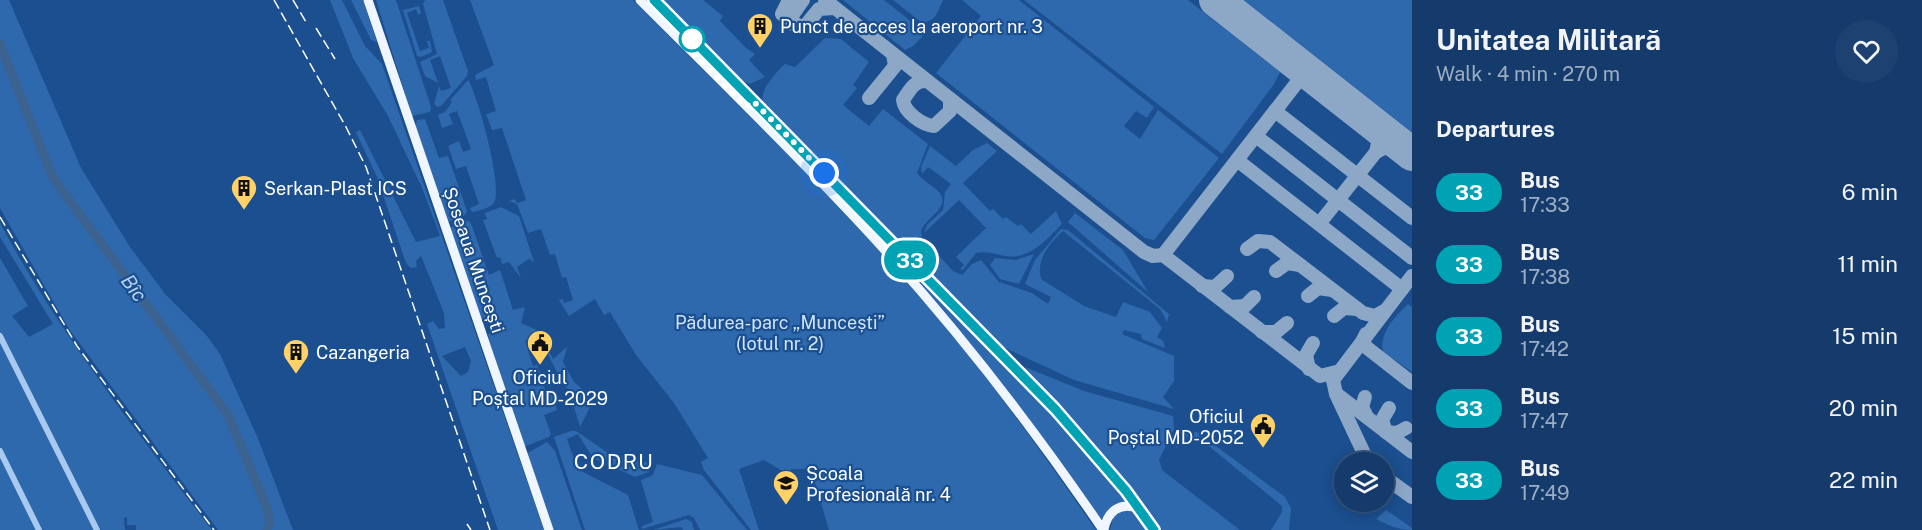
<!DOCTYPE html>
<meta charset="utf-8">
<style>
body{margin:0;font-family:"Public Sans",sans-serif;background:#1d4271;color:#f1f3f6;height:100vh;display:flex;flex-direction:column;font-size:22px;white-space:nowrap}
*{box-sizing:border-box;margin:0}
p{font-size:20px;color:#9dadc1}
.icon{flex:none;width:33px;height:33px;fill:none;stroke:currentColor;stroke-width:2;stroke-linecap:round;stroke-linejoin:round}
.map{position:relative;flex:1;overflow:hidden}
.sheet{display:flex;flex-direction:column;background:#143b6b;width:510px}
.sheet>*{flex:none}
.badge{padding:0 12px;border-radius:20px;font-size:21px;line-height:39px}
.tools{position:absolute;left:1334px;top:452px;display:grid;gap:12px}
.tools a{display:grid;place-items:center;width:60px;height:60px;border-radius:50%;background:#143b6b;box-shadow:0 3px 15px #0003,0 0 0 2px #33557e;font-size:30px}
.you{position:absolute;width:30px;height:30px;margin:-15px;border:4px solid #fff;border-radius:50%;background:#1a73e8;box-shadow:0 0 0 9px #1a73e833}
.map>.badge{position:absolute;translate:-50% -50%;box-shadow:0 0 0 3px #fff}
h2{padding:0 24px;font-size:22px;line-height:54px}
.round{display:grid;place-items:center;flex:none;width:63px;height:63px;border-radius:32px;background:#1d4271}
.head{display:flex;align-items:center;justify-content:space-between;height:102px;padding:0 24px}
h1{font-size:28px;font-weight:700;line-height:45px}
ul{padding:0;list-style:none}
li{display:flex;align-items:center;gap:18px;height:72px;padding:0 24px}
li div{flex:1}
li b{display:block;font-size:22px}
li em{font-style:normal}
li .badge{min-width:66px;font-weight:700;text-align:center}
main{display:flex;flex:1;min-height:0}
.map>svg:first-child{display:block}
</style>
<main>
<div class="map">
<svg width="1412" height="530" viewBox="0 0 1412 530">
<rect width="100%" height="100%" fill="#1b4f8f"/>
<g fill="#2e69ad" fill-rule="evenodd">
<path d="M0,0h9l72,168 49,79 36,48 41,41 13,18 39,87 34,89h-75l-149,-201 -69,-121z"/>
<path d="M330,0h12l23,46 17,18 162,466h-46l-71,-206 6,-3 6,8 6,-1 -1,-15 -23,-57 -5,5 1,6 -6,1 -5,-5 -29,-86 -21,-45 4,-2 56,112 24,-6 -17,-46 -35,-74 -35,-58zM465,347l6,14 -3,11 -7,4 -19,-20z"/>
<path d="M351,0h12l14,42 -6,-2z"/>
<path d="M376,0h20l35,107 -1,5 -18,4z"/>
<path d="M425,0h18l25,71 -1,5 -26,30 -4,1 -3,-3 5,-18 2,5 10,-3 -11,-32 -10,4 8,23 -13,-7 -5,-14 17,-8 -14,-50z"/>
<path d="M470,0h163c93,94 189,185 276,284 68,77 128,161 187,246h-267l-18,-61h-20v7l-27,-16 -25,9 20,61h-8l-47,-60 -3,-8 7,-4 -34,-55 -38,-48 -26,-43 -6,3 -9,-16 -26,17 -10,-16 4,-1 1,4 9,-3 -7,-23 -4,1 -7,-24 -5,1 -9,-26 -13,4 -11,-29 -8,-3 6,-2 2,4 9,-3 -24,-72 -10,2 -6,-16 10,-3 -10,-34 -10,3 -1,-5 19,-10z"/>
<path d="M662,0h41l20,16 -3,5 25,26 10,7 -6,6 16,17 -15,7 -11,-5z"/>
<path d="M843,0h41l39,31 -1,6 -9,9 -8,4z"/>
<path d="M893,0h50c-6,11 -6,23 -22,22z"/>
<path d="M962,0h57l135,107 -7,11 -11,-7 -12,15 16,13 18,-29 61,48 -65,82 -9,-2 -209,-165 45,-57z"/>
<path d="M1024,0h164l92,72 -6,12 -52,70z"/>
<path d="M1244,0h168v132z"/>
<path d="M419,6l2,7 -3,2 -2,-6 -9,4 13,38 9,-3 -2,-7h3l2,11 -11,5 -4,-1 -14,-46z"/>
<path d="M825,38l16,1 28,23 -16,23 4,3 -14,17 26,21 14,-17 45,35 -11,29c6,8 15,12 22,19 13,15 -14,26 -18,39l1,6 31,34 9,4 10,-11 9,-4 18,22 33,11 16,11 3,-7 -26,-13 10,-24 26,-31 7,1 101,84 -2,8 -7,-13 -97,-78c-14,13 -27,28 -22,48l43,27 32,11 7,-15 27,10 12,16 -5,9 6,4 2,7 -23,-9 -1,-5 -17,-4 -2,4 52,22v25l-11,16 11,12 -100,-29 -71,-33 -239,-239c-7,-17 10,-33 21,-44l10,3z"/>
<path d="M468,80c9,12 36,110 26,123 -4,5 -16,8 -22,9l-2,-4 9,-4 -13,-38 -10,3 -8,-23 11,-5 4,11 8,-3 -14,-38 -8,3 4,10 -11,4 -4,-13 7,-3 7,-10 -2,-2z"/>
<path d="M753,106l293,300 80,95 -26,20 -115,-157z"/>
<path d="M425,119l14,39 9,-2 19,55 -2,4 -16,7 -34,-96 2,-6z"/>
<path d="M987,143l10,8 -34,32 27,28 3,-2 10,10 3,-2 12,9 3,-2 10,10 25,-23 6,13c-16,16 -32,36 -57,32 -10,-2 -19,-5 -29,-3l-13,17 -3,-1 4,-4 -8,-8 30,-29 -27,-28 -35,33 3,-8 16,-15 2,-18 6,-8 -23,-17 -6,7 -1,-7 9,-21 26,20 17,-16z"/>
<path d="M501,207l18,9 15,46 -5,-3 -12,8 4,11 -12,-16 -7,2 -2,-7 -3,1 -14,-38 4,-1 -2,-6z"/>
<path d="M1075,213l48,37 25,42 -80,-70z"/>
<path d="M463,220l6,1 3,5 17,49 11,-5 13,40 12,-3 -4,16 18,8 14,28 14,-12 -4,15 11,20 20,17 -14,28 -11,-37 -7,-8 -25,-49 -4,1v3l-8,4 8,25 4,-1 10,30 5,-1 5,16 -13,5 7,19 -2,3 -23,9 -3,-2 -33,-101 -2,-9 5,-2 -5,-13 -8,-1 -30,-90z"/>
<path d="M0,223c59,110 136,208 212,307h-76v-5h-9v-8l-3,1 1,12h-125v-272l28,48 -16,10 17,21 24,-13 -53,-87z"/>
<path d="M1034,254l-15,30 -19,-5 -10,-14 5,-7 21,2z"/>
<path d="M1408,304l4,3v65l-20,-14h-6c-12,-19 8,-41 22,-54z"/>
<path d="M1025,367l59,24 89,25 1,13 -15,31 3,10 78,60h-78c-41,-59 -89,-109 -138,-160z"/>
<path d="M571,431h5l35,24 40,8 -2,9 -14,5 -42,-19 -15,-24 -11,5 9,26 7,7 45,23 11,35h-54l-31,-93z"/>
<path d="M1197,432l88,65 6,11 -2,22h-18l11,-18v-6l-77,-63 -17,-7 -13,13 9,-15z"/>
<path d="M547,442l8,9 27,79h-29l-27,-76z"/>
<path d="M657,464l45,11 45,55h-47l-6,-12 -5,-3 -47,14v-3l11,-4 -12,-42 12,-5z"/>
<path d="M1129,509l10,7 9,14h-38l4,-16z"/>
<path d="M1386,510l26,18v2c-16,0 -25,-6 -36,-11z"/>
<path d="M686,519l6,3 2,8h-11l-2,-3 -28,3z"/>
</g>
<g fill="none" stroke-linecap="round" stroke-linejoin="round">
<path stroke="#3c6290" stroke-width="9" d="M0,44l53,134 175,237 39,93 3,15 -3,7"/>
<g stroke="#8da7c7" stroke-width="14">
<path d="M789,0l-7,14 18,13 6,-2 13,-16 15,-1"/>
<path d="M825,0l319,252 9,4 10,-1"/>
<path d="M794,25l-3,-8 12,-17"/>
<path d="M1306,71l-143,184 157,121 16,-4"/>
<path d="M927,81c-13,-1 -17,9 -24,19 1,12 19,25 31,26l16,-15v-12"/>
<path d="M869,98l26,-32 -2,-12"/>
<path d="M1275,111l137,107"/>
<path d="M1256,136l156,122"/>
<path d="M1376,152l16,-8 14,5"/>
<path d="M1237,160l165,129"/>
<path d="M1319,224l57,-72 3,-13 -5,-15"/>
<path d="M1247,249l11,-8 12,1 93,71 12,3 9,-5"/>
<path d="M1276,271l11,-8 13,2"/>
<path d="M1202,286l13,1 12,-11"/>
<path d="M1308,296l10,-8 14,2"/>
<path d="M1230,307l15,-1 9,-9"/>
<path d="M1334,316l10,-8 13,1"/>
<path d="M1262,332h14l11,-9"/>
<path d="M1366,334l-3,6 3,7 46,36"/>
<path d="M1309,369l-3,-14 7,-12"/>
<path d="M1338,395l74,57"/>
<path d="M1365,397l-3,10 5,10"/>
<path d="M1389,408l-7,12 4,12 11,1 9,-5"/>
<path d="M1368,462l-32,-68 -3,-14 79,-104"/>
<path d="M1383,476l29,21"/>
</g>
<path stroke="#8da7c7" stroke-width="34" d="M1216,0l196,154"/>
<g stroke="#a9c9ee" stroke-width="6">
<path d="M0,336l97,194"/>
<path d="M0,451l39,79"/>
</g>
<g stroke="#f0f6ff" stroke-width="9">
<path d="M368,0l181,530"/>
<path d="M640,0c73,73 147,145 217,220 90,96 172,201 246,310"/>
<path d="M654,0l401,409 71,82 28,39"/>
<path d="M1104,530c3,-19 16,-28 34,-22"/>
</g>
<g stroke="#fff" stroke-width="1.5" stroke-dasharray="10 4.5" stroke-linecap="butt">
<path d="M274,0l72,127 20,40 124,363"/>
<path d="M293,0l13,22"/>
<path d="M316,28l19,31"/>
<path d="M0,217l77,129 137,184"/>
<path d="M467,524l4,6"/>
</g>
</g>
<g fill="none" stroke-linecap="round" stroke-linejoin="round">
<g stroke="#fff" stroke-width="14">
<path id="line" d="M654,0l401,409 71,82 28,39"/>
</g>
<use href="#line" stroke="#00a3b4" stroke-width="9"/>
<path stroke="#fff" stroke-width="6" stroke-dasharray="0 10.8" d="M692,39l-6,7 60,61 7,-6 71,72"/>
</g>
<defs>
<g id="building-pin" transform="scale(1.35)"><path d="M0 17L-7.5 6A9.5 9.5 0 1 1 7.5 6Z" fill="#ffd166" stroke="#1b4f8f"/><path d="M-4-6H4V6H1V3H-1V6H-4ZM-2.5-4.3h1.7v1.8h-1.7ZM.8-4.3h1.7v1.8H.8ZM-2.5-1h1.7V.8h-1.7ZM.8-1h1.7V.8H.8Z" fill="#111"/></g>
<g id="civic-pin" transform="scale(1.35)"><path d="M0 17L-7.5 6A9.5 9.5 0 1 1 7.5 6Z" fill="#ffd166" stroke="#1b4f8f"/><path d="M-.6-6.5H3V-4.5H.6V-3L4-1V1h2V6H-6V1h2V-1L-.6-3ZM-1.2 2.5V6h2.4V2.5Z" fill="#111"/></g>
<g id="university-pin" transform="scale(1.35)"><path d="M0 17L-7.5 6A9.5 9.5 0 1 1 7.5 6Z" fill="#ffd166" stroke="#1b4f8f"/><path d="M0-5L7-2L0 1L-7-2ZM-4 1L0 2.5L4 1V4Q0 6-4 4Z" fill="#111"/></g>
</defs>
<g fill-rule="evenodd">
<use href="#building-pin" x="760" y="26"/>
<use href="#building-pin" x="244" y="188"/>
<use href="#civic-pin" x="540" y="343"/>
<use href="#building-pin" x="296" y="352"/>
<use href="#civic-pin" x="1263" y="426"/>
<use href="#university-pin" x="786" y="483"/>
</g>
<circle fill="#fff" stroke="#00a3b4" stroke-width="3" cx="692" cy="39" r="12"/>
<g text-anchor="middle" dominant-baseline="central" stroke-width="4.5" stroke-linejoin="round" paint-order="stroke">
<g font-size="18" fill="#fff" stroke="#1b4f8f" text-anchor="start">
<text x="780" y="26">Punct de acces la aeroport nr. 3</text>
<text x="264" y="188">Serkan-Plast ICS</text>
<text x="316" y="352">Cazangeria</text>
<text x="540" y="377" text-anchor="middle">Oficiul<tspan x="540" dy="21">Poștal MD-2029</tspan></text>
<text x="1244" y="416" text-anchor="end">Oficiul<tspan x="1244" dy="21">Poștal MD-2052</tspan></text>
<text x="806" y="473">Școala<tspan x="806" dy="21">Profesională nr. 4</tspan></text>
</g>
<g font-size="18" fill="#fff" stroke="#1b4f8f">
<text transform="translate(474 260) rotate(71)">Șoseaua Muncești</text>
</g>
<g font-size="18" fill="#cfe3fa" stroke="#1b4f8f">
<text x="780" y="322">Pădurea-parc „Muncești”<tspan x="780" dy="21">(lotul nr. 2)</tspan></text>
</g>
<g font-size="20" font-style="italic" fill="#b5d3f5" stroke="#1b4f8f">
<text transform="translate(134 288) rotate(54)">Bîc</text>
</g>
<g font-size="21" letter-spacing="1.5" fill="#fff" stroke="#1b4f8f">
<text x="614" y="461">CODRU</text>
</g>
</g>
</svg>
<div class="tools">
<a><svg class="icon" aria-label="layers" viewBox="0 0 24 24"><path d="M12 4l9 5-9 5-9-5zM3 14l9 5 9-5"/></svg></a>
</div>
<div class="you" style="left:824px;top:173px"></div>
<b class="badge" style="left:910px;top:260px;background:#00a3b4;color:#fff">33</b>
</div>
<section class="sheet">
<div class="head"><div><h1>Unitatea Militară</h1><p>Walk · 4 min · 270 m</p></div><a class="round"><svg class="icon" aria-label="heart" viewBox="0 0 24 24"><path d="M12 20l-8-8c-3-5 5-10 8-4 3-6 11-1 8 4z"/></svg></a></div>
<h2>Departures</h2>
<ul>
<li><span class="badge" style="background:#00a3b4;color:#fff">33</span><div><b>Bus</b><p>17:33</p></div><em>6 min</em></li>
<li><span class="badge" style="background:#00a3b4;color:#fff">33</span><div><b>Bus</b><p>17:38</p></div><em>11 min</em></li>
<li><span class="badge" style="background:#00a3b4;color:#fff">33</span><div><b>Bus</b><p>17:42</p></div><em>15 min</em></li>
<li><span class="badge" style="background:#00a3b4;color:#fff">33</span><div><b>Bus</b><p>17:47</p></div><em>20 min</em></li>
<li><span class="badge" style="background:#00a3b4;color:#fff">33</span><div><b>Bus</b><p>17:49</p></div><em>22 min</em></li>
</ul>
</section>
</main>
